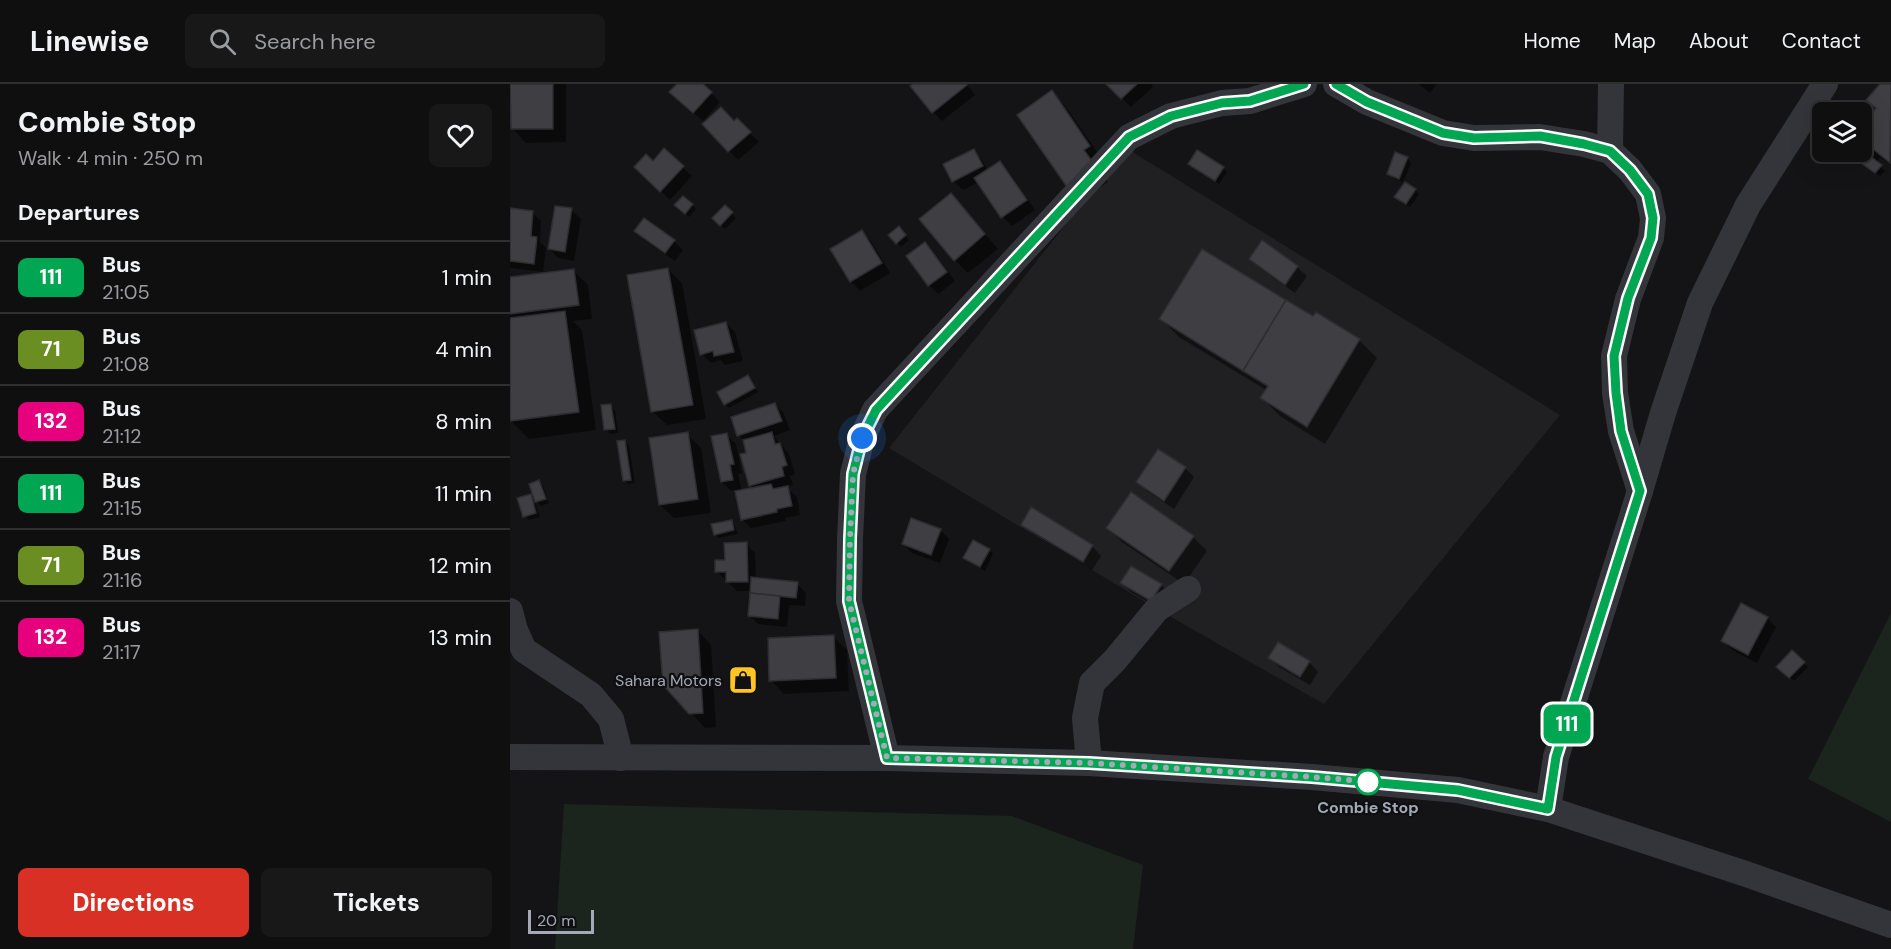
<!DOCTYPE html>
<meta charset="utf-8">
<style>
body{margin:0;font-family:"DM Sans",sans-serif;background:#181819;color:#f1f3f6;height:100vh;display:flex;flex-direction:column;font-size:22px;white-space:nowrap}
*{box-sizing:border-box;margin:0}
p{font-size:20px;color:#9b9c9f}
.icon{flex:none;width:33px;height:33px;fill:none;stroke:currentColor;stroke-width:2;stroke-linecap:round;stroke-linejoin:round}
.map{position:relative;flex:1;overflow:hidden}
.drawer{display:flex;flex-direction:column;background:#0f0f10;width:510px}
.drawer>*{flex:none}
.badge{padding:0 12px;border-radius:9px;font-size:21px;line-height:39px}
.controls{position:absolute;left:1302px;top:18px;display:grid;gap:12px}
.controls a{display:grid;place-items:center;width:60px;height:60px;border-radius:9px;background:#0f0f10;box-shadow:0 6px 24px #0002,0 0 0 2px #2f2f30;font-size:30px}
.scale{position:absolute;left:18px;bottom:15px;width:66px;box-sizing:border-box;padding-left:6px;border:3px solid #a4a9b7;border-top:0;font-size:16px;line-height:21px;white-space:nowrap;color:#a4a9b7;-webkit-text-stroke:4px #0f0f11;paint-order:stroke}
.you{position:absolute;width:30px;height:30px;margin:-15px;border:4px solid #fff;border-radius:50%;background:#1a73e8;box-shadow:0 0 0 9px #1a73e833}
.map>.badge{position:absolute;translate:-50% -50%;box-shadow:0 0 0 3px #fff}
h2{padding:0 18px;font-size:22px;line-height:54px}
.round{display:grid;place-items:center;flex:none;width:63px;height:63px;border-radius:9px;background:#181819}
.head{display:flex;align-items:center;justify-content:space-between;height:102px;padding:0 18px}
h1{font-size:28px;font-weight:800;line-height:45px}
.button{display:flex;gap:12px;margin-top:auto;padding:12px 18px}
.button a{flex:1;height:69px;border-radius:9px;background:#d93025;color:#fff;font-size:24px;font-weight:800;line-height:69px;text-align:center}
.button a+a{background:#181819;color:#f1f3f6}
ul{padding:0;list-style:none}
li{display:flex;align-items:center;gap:18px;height:72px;padding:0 18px;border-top:2px solid #2f2f30}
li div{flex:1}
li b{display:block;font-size:22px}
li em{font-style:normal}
li .badge{min-width:66px;font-weight:700;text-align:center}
header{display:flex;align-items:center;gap:36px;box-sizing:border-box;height:84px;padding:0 30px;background:#0f0f10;border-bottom:2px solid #2f2f30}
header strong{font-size:28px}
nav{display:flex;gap:33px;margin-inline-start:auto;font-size:21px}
.search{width:420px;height:54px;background:#181819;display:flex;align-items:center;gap:15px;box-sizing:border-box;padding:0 21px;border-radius:9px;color:#9b9c9f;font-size:22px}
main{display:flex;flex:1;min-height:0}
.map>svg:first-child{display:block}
</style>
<header>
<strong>Linewise</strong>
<div class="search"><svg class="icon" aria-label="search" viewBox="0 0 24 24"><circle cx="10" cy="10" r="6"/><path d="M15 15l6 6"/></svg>Search here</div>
<nav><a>Home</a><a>Map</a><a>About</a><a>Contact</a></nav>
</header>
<main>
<section class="drawer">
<div class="head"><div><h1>Combie Stop</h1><p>Walk · 4 min · 250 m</p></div><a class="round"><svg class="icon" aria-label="heart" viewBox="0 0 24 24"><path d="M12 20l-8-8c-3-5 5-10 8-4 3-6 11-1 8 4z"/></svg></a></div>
<h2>Departures</h2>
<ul>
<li><span class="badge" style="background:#00a651;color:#fff">111</span><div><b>Bus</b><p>21:05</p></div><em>1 min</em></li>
<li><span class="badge" style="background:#6b8e23;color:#fff">71</span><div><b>Bus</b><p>21:08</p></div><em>4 min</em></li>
<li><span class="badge" style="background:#e6007e;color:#fff">132</span><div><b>Bus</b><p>21:12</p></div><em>8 min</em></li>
<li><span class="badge" style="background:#00a651;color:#fff">111</span><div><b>Bus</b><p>21:15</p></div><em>11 min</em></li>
<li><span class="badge" style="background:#6b8e23;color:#fff">71</span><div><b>Bus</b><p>21:16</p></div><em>12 min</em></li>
<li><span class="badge" style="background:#e6007e;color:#fff">132</span><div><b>Bus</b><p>21:17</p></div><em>13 min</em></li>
</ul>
<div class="button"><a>Directions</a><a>Tickets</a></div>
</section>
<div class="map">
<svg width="1381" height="865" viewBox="0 0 1381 865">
<rect width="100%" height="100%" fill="#141416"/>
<path fill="#202023" d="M616,64l434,267 -236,289 -167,-95 -268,-161z"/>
<g fill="#1b241d">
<path d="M1381,529v209l-83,-43z"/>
<path d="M54,720l448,12 131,49 -10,84h-578z"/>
</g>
<g fill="#0007">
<path d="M2,0h54v58l-40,1 -13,-14z"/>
<path d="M169,0h22l19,18 -17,19 -23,-20z"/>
<path d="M405,0h51l9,11 -33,26 -9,-9z"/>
<path d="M598,0h43l2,3 -22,20z"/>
<path d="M908,0h19l-7,9z"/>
<path d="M1371,0h10v81l-11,-8 -4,6 9,8 -5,5 -32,-24h12l9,6 1,-3 -8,-7v-25l2,2 13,-16 -9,-9z"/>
<path d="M542,8l13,14 38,54 -7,4 12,18 -26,18z"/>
<path d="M227,36l22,22 -21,18 -34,-36 30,-1z"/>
<path d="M463,67l9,9 6,11 12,-8 9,9 26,38 -23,16 -9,-9 -24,-35 -16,8 -10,-9z"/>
<path d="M897,74l4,5 -8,19 -10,-4 -5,-4z"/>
<path d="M143,79l29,4 10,9 -22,24 -25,-24z"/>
<path d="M680,80l33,4 4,4 -8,12z"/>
<path d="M905,106l4,4 -9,13 -14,-10z"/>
<path d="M441,111l47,54 -30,24 -13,-13z"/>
<path d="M182,121l4,4 -7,8 -9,-8z"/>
<path d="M215,123l11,11 -11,11 -11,-11z"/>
<path d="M0,126l22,2 9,9 -1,21 6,6 -3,24 -33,-4z"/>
<path d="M61,126l10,9 -7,42 -16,-3 -9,-9z"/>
<path d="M126,147l38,10 9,9 -8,11 -30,-21z"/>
<path d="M352,147l9,10 19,32 -30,18 -9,-10 -19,-32z"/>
<path d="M393,148l6,8 -8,7 -4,-4z"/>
<path d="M752,158l35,25 10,9 -12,17 -35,-25 -9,-9z"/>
<path d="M415,160l9,9 21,28 -17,13 -9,-9z"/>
<path d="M158,185l14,14 24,136 -39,6 -14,-13z"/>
<path d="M64,187l14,14 4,34 -19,2 9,9 14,100 -67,9 -18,-18 -1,-9v-133z"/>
<path d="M803,234l46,22 18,18 -52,86 -45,-28 -18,-18 4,-8 -87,-53 -18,-18z"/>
<path d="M216,239l9,9 8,29 -18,4 -4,-5 -10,3 -9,-9z"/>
<path d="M238,293l10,15 -29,16 -4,-4z"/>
<path d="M265,320l9,10 6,16 -16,6 15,18 6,20 -5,2 3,9 -7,2 11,10 3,18 -15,3 1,3 -35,7 -9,-9 -6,-29 -5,1 -9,-9 5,-47 9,9 6,29 -4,1 4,17 12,-2 -4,-4 -2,-31 -4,-13 -5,-6z"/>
<path d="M101,322l4,4 3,23 -8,1 -4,-5z"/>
<path d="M177,350l14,14 10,65 -37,5 -14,-13z"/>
<path d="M115,357l4,5 6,37 -7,1 -4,-4z"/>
<path d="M648,367l27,17 9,9 -20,32 -27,-18 -9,-9z"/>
<path d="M29,398l4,4 6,17 -8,3 -4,-4 -6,-17z"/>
<path d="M20,411l4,5 6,17 -11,3 -4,-4z"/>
<path d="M221,437l4,5 3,8 -19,4 -4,-4z"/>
<path d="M513,440l69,22 9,10 -9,14 -60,-37z"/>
<path d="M598,444l85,9 14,14 -23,33 -62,-42z"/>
<path d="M430,446l9,9 -9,24 -28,-10 -9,-9z"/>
<path d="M236,460l9,9 1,26 41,5 9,9 -1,13 -16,-1 -2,22 -29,-3 -9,-9 3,-24h-15l-20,-19z"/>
<path d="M479,466l4,4 -8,17 -20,-13z"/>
<path d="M612,499l39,2 9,9 -9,16 -30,-18z"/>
<path d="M1257,534l9,9 -19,36 -25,-13 -9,-9z"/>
<path d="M188,547l13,14 5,82 -11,1 -14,-15z"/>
<path d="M323,553l14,13 2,41 -65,3 -13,-14z"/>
<path d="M768,560l31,18 9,10 -8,13 -31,-18 -9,-10z"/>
<path d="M1282,568l16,15 -14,14 -16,-14z"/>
</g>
<g fill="#3e3e43" stroke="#2e2d32" stroke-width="1.5">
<path d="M0,0h43v45h-42z"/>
<path d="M167,0h26l9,8 -19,21 -24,-21z"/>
<path d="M403,0h53l1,1 -35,28 -22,-27z"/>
<path d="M596,0h31l-16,15z"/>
<path d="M1370,0h11l-1,79 -28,-23v-19l2,2 12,-15 -10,-8z"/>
<path d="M542,6l38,56 -6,4 12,17 -29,20 -50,-72z"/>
<path d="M211,23l13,14 3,-3 14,14 -23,20 -26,-28z"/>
<path d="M154,64l20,18 -24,26 -26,-25 12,-13 7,7z"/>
<path d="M464,65l9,17 -31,16 -9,-18z"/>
<path d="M687,66l27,17 -9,14 -27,-17z"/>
<path d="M1352,66l20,15 -7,8 -29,-21z"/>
<path d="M885,68l13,5 -9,22 -12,-5z"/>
<path d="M490,77l27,39 -26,18 -27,-40z"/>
<path d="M895,98l11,7 -10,15 -12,-7z"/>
<path d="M441,109l34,41 -31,27 -35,-42z"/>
<path d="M173,112l10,8 -8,10 -11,-9z"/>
<path d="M215,121l8,7 -13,14 -8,-8z"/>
<path d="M45,122l17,2 -7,44 -17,-3z"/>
<path d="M0,124l23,3 -2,25 6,1 -3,27 -24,-3z"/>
<path d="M134,134l31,22 -10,13 -31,-22z"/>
<path d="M389,142l7,9 -10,9 -8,-9z"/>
<path d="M352,146l20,33 -32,19 -20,-33z"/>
<path d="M752,156l36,26 -13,19 -36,-26z"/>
<path d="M415,158l22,30 -19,14 -22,-30z"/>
<path d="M692,165l84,51 -43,71 -84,-52z"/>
<path d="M158,184l25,137 -42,7 -24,-137z"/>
<path d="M64,185l5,36 -69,9v-37z"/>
<path d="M776,216l27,16 3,-4 44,27 -53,88 -47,-29 8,-12 -25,-15z"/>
<path d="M55,227l14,101 -69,9v-103z"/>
<path d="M216,238l8,30 -20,4 -1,-5 -13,4 -6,-25z"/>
<path d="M238,291l7,13 -31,17 -7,-13z"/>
<path d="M265,319l7,18 -45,15 -6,-19z"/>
<path d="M101,320l4,25 -11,1 -3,-25z"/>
<path d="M178,348l10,67 -39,6 -10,-67z"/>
<path d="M262,348l3,12 5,-1 7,22 -5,2 2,9 -35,10 -9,-32 6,-1 -3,-13z"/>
<path d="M217,349l7,31 -4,1 3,15 -12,2 -10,-46z"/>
<path d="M115,356l6,40 -8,1 -6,-40z"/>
<path d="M648,365l28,18 -22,34 -28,-19z"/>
<path d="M29,396l7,19 -11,3 -6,-18z"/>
<path d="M261,400l2,5 15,-3 4,20 -15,3v3l-36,8 -6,-29z"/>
<path d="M621,408l63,44 -25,35 -63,-43z"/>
<path d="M21,410l5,19 -13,4 -6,-19z"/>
<path d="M521,423l62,38 -10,17 -62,-37z"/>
<path d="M401,434l30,11 -10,26 -29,-11z"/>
<path d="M222,436l2,10 -20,5 -3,-11z"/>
<path d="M463,456l17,9 -10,18 -17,-9z"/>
<path d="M237,458l1,40h-22v-10h-11v-12h10l-1,-17z"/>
<path d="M621,482l31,18 -11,17 -31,-18z"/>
<path d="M241,493l47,5 -2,16 -46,-5z"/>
<path d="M240,509l30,3 -2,23 -30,-3z"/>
<path d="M1231,519l27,14 -20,38 -27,-14z"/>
<path d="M188,545l5,84 -14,1 -26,-29 -4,-53z"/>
<path d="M324,551l2,43 -67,3 -1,-43z"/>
<path d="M768,558l32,19 -10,16 -32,-19z"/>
<path d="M1282,566l13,12 -16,16 -13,-11z"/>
</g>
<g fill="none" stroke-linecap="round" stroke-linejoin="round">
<g stroke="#34353b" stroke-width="26">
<path d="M826,0l31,18 76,31 31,5 66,-1 44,7 26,7 20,19 18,24 5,24 -2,20 -23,61 -14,57 1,37 6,38 19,60"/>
<path d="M1100,67l1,-67"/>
<path d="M0,527l5,19 9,20 67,45 20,24 10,39"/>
<path d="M0,673l377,1 202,5 223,14 146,13 90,19 198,65 145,51"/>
<path d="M377,674l-38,-157 1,-62 3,-65 9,-36 13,-28 254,-273 42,-21 51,-13 28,-2 54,-17"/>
<path d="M579,679l-4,-45 7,-35 23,-23 42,-51 31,-20"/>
<path d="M1038,725l8,-52 84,-266 23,-78 37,-110 48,-98 77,-121"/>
</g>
</g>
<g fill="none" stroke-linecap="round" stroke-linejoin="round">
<g stroke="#fff" stroke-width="14">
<path id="line" d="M794,0l-54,17 -28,2 -51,13 -42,21 -253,273 -14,28 -9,36 -3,65 -1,62 38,157 202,5 223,14 146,13 90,19 8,-52 84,-266 -19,-60 -5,-38 -2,-37 14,-58 23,-60 2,-20 -5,-24 -18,-24 -20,-19 -26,-7 -44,-8 -66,2 -31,-5 -76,-31 -31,-18"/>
</g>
<use href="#line" stroke="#00a651" stroke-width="9"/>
<path stroke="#a4a9b7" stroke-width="6" stroke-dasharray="0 10.8" d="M352,354l-9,36 -3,65 -1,62 38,157 202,5 223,14 63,5h-7"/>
</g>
<defs>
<g id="shop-square" transform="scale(1.5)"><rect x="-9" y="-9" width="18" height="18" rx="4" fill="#ffc522" stroke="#0f0f11"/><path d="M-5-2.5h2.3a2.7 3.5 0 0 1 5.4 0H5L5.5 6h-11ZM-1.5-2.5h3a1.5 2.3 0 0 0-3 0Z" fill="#111"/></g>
</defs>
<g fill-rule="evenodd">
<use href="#shop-square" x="233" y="596"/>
</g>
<circle fill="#fff" stroke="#00a651" stroke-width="3" cx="858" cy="698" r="12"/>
<g text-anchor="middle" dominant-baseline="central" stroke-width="4.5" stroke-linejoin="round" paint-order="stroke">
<g font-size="16" fill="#a4a9b7" stroke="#0f0f11" text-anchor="end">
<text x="212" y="596">Sahara Motors</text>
</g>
<g font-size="16" font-weight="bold" fill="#a4a9b7" stroke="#0f0f11">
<text x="858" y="723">Combie Stop</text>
</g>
</g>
</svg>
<div class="controls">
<a><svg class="icon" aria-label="layers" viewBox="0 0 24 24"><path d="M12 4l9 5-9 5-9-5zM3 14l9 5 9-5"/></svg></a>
</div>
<div class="scale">20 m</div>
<div class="you" style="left:352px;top:354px"></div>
<b class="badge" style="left:1057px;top:640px;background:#00a651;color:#fff">111</b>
</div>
</main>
